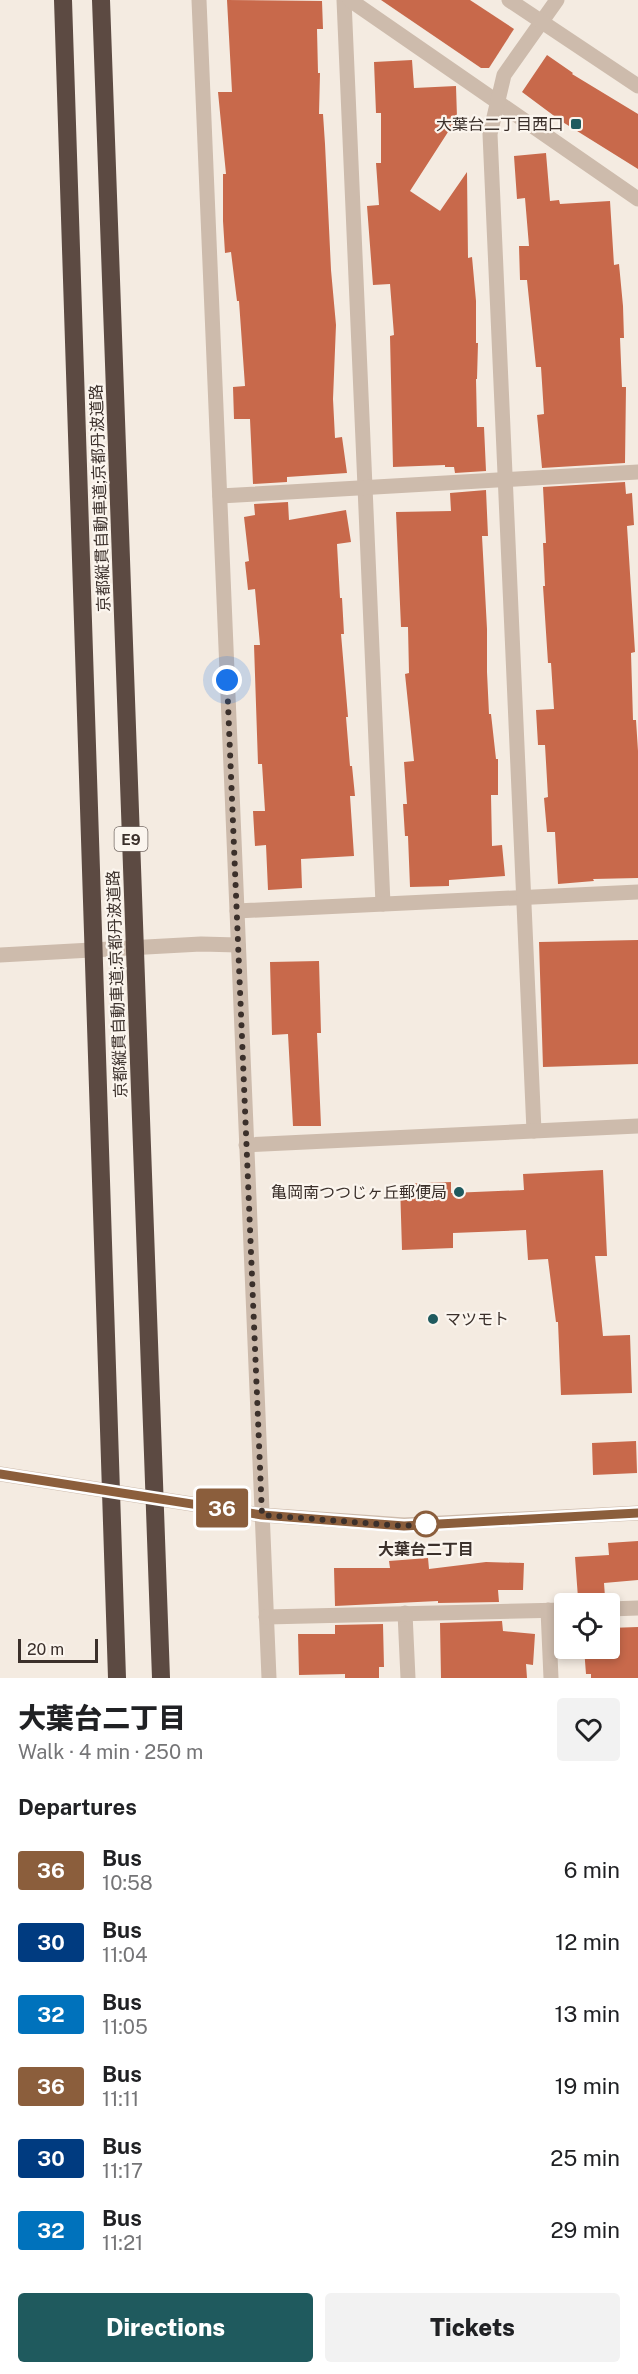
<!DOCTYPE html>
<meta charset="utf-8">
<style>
body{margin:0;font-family:"Public Sans","Noto Sans JP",sans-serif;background:#f2f2f2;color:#202124;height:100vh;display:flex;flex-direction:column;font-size:22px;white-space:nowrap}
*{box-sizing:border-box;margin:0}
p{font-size:20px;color:#757577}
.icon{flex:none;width:33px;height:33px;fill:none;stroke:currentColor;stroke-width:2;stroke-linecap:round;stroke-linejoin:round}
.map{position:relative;height:1678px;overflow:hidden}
.details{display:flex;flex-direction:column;background:#fff;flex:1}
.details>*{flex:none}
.badge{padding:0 12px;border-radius:4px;font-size:21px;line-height:39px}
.tools{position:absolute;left:554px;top:1593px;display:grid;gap:12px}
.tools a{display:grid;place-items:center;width:66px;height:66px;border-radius:6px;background:#fff;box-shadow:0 3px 9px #0003;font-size:30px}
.scale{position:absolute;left:18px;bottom:15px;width:80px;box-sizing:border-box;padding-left:6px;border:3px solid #3b302b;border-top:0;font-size:16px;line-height:21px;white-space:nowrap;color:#3b302b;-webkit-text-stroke:4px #fbf5ee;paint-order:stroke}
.you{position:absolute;width:30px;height:30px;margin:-15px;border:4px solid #fff;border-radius:50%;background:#1a73e8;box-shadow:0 0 0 9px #1a73e833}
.map>.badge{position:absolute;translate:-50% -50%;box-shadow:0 0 0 3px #fff}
h2{padding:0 18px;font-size:22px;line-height:54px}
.round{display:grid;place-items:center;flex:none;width:63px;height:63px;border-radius:6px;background:#f2f2f2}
.head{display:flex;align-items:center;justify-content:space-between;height:102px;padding:0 18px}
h1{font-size:28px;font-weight:800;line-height:45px}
.action{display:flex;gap:12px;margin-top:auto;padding:12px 18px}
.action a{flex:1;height:69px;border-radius:6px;background:#1f5a5e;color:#fff;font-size:24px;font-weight:800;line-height:69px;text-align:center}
.action a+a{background:#f2f2f2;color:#202124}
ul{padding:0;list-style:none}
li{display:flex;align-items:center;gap:18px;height:72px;padding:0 18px}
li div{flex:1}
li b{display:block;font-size:22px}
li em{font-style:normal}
li .badge{min-width:66px;font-weight:700;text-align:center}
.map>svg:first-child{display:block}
</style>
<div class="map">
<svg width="638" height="1678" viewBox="0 0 638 1678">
<rect width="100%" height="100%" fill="#f4ebe1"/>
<g fill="#c8694b">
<path d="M227,0l95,1 1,28h-6l1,44h2l-1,41h4l2,30 6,126 5,55 -3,74 2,39 7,-1 5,36 -60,4v5l-34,2 -3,-65h-16l-1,-32 12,-1 -6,-85h-2l-6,-49 -6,1 -2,-32v-47h3l-8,-82h14z"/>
<path d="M381,0h89l44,29 -25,39h-8z"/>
<path d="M547,55l26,18 -1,1 66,40v55l-77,-48 -39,-29z"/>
<path d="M412,60l2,28 42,-2 1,32 -47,73 30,20 27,-39 1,86 4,-1 4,44v42h2l-1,36h-1l1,48h7l2,44 -31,2 -1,-6h-9v-2l-52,2 -3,-131 4,-1 -4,-51 -17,1 -6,-79 12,-1 -3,-42h5v-50h-5l-2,-51z"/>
<path d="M546,153l4,48 9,-1 1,4 50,-3 4,64 5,-1 4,42 1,32h-4l2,49h4l-1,76 -83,5 -5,-53 7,-1 -3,-47h-5l-9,-87h-7l-1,-34h10l-4,-48 -8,1 -3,-43z"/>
<path d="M625,482l1,12 6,-1 2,32 -7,1 8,126 -4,1 2,67h3l2,31v127l-45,1 1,2 -36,3 -3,-52h-8l-3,-34 4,-1 -3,-52h-7l-2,-35 18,-1 -3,-46h-3l-5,-77h2l-2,-43h3l-3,-56z"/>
<path d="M486,490l2,46h-6l5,93v43l2,42h2l5,45h2v36h-7l1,51 10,-1 3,31 -56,4v6l-39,1 -2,-51h-3l-2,-32h4l-3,-42 10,-1 -9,-87 4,-1 -1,-46h-7l-5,-115 55,-1 -1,-18z"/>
<path d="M288,502l1,18 57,-10 5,32 -14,2 3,54h2l2,36h-3l7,83h-2l4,49h2l3,30h-5l4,60 -53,3 1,29 -34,2 -2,-45 -11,1 -2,-35h12l-3,-47h-4l-4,-119h6l-5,-56 -7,1 -3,-28 4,-1 -5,-44 11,-2 -1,-11z"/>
<path d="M638,940v124l-95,3 -4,-125z"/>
<path d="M319,961l2,72h-4l4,93h-28l-5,-92 -16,1 -2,-73z"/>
<path d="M603,1170l4,86h-12l8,80 27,-1 2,58 -71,2 -3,-73h-2l-8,-63 -20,1 -2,-30 -73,3v15l-51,2 -2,-66 51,-2v11l73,-3 -1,-16z"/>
<path d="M636,1441l1,32 -44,2 -1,-32z"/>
<path d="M638,1541v39l-34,3 1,14 -27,1 -3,-41 34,-2 -1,-12z"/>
<path d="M428,1558l1,11 57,-7 38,1 -1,27h-25l1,12 -61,1v-2l-103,5 -1,-38h56l-1,-7z"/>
<path d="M502,1621l1,10 32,3 -2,31 -7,-1 1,14h-86l-1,-55z"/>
<path d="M383,1624l1,43h-5v11h-34v-4l-46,1 -1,-41h37v-9z"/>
<path d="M638,1627v51h-47v-4h-5l-2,-26h25v-20z"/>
</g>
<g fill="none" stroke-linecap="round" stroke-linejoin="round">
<g stroke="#cdbbac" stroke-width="15">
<path d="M199,0l70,1678"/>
<path d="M344,0l39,904"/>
<path d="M350,0l288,199"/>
<path d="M220,496l418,-24"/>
<path d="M237,911l401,-19"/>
<path d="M0,955l201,-11 37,1"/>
<path d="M534,1131l-44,-997 14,-59 53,-75"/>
<path d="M246,1145l392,-19"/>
<path d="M609,1609l29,-1"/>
<path d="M548,1610l3,68"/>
<path d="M405,1613l3,65"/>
<path d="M266,1617l298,-7"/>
</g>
<g stroke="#cdbbac" stroke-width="15">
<path d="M509,0l129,86"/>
<path d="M0,1474l262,41 142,10 234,-12"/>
</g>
<g stroke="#5c4a42" stroke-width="18">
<path d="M63,0l54,1678"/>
<path d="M101,0l60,1678"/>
</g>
</g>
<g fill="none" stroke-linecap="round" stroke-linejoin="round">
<g stroke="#fff" stroke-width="14">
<path id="line" d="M0,1474l262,41 142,11 234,-13"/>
</g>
<use href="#line" stroke="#8b5e3c" stroke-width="9"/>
<path stroke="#3b302b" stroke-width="6" stroke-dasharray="0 10.8" d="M227,680l35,835 142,11 22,-2"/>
</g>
<g fill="#1f5a5e" stroke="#fbf5ee" stroke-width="2">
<rect x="570" y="118" width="12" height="12" rx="3"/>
<circle cx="459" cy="1192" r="6"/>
<circle cx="433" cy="1319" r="6"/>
</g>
<circle fill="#fff" stroke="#8b5e3c" stroke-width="3" cx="426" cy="1524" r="12"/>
<g text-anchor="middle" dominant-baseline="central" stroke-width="4.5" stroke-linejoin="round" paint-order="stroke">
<rect fill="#fbf5ee" stroke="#756b66" stroke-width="1.5" x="114.5" y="827" width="33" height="24" rx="4.5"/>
<g font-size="15" font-weight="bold" fill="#3b302b">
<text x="131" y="839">E9</text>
</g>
<g font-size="16" fill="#3b302b" stroke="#fbf5ee" text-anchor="end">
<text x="564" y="124">大葉台二丁目西口</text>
<text x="447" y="1192">亀岡南つつじヶ丘郵便局</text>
<text x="445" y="1319" text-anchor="start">マツモト</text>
</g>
<g font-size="16" fill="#3b302b" stroke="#fbf5ee">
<text transform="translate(100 498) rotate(-92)">京都縦貫自動車道;京都丹波道路</text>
<text transform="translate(117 984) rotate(-92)">京都縦貫自動車道;京都丹波道路</text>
</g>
<g font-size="16" font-weight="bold" fill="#3b302b" stroke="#fbf5ee">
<text x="426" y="1549">大葉台二丁目</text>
</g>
</g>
</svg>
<div class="tools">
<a><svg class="icon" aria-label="locate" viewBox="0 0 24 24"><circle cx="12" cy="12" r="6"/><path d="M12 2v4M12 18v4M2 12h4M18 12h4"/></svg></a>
</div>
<div class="scale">20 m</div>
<div class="you" style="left:227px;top:680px"></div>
<b class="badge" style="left:222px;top:1508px;background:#8b5e3c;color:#fff">36</b>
</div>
<section class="details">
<div class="head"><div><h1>大葉台二丁目</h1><p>Walk · 4 min · 250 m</p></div><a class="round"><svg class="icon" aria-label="heart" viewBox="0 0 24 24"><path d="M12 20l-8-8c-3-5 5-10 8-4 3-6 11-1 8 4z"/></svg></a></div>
<h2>Departures</h2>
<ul>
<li><span class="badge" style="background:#8b5e3c;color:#fff">36</span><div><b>Bus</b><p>10:58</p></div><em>6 min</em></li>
<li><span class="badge" style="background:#003b80;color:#fff">30</span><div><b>Bus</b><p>11:04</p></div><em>12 min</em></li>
<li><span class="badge" style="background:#0072bc;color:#fff">32</span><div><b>Bus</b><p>11:05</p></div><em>13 min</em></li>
<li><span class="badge" style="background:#8b5e3c;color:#fff">36</span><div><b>Bus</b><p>11:11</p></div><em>19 min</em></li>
<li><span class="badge" style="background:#003b80;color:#fff">30</span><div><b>Bus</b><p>11:17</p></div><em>25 min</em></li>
<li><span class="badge" style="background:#0072bc;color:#fff">32</span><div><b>Bus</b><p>11:21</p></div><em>29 min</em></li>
</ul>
<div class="action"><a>Directions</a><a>Tickets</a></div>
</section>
